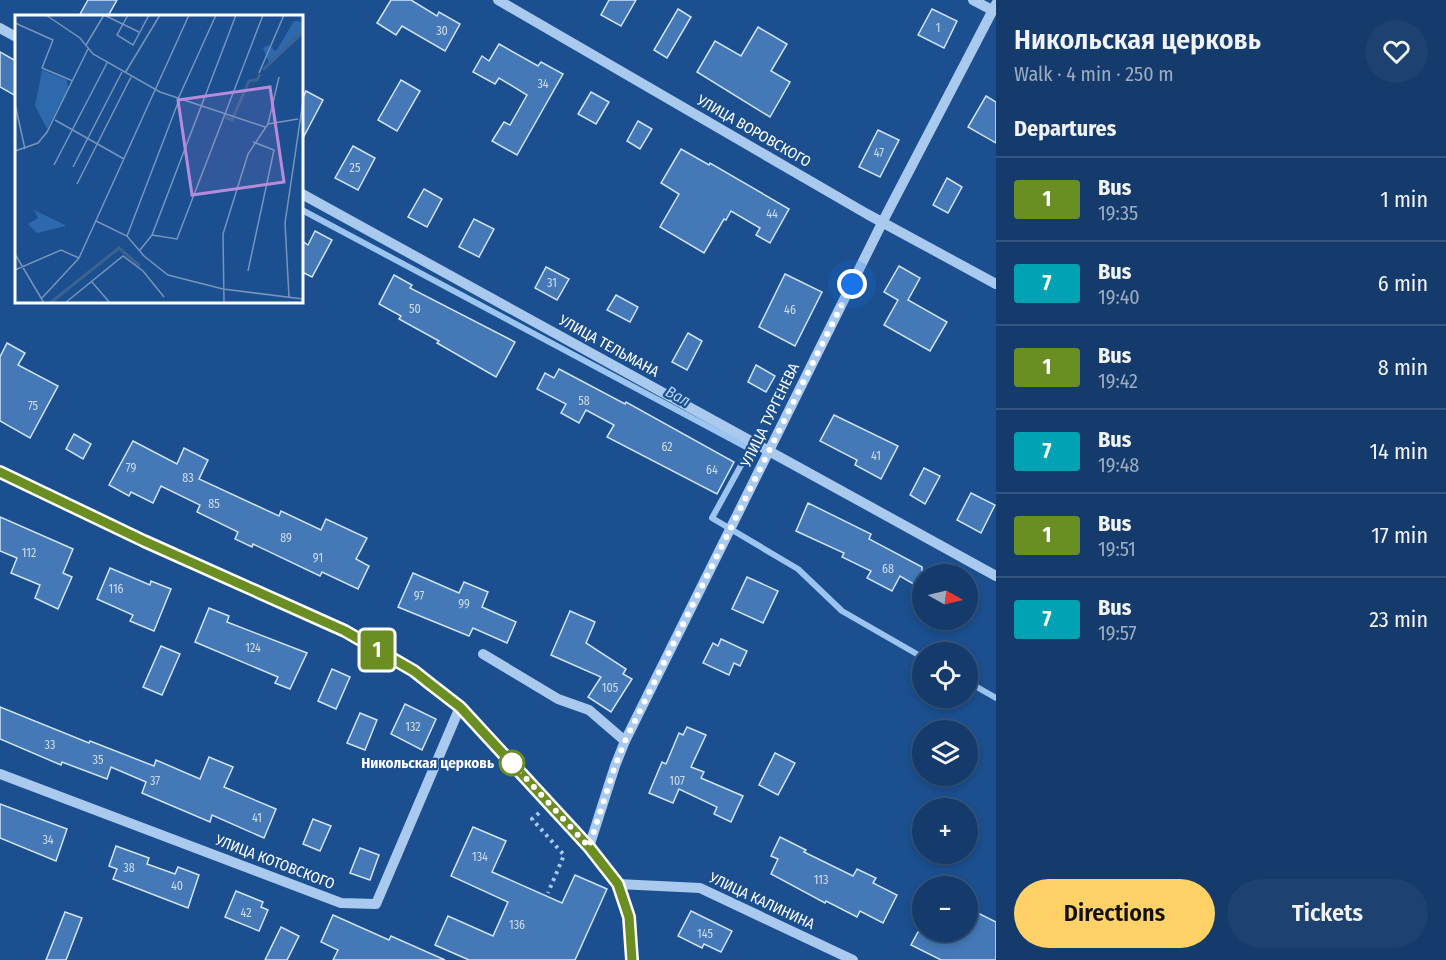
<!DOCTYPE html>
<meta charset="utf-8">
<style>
body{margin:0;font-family:"Fira Sans Condensed",sans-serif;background:#1d4271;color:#f1f3f6;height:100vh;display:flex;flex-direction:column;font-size:22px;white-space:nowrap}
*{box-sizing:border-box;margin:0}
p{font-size:20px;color:#9dadc1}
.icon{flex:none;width:33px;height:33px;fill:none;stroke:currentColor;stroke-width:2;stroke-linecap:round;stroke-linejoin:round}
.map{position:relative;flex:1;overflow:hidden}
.sheet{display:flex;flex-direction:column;background:#143b6b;width:450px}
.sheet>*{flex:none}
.badge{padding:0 12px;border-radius:4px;font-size:21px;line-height:39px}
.needle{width:39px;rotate:98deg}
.buttons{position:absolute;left:912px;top:564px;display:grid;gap:12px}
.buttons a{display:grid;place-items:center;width:66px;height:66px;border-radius:50%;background:#143b6b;box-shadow:0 3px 9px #0003,0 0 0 2px #33557e;font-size:30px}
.you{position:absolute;width:30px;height:30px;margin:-15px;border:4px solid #fff;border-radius:50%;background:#1a73e8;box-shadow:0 0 0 9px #1a73e833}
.map>.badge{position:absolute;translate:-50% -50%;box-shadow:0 0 0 3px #fff}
h2{padding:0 18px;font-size:22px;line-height:54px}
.round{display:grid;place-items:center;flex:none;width:63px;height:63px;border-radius:32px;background:#1d4271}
.headline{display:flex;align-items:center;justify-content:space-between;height:102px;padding:0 18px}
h1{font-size:28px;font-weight:600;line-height:45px}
.button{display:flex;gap:12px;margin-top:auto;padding:12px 18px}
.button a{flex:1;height:69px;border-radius:36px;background:#ffd166;color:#111;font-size:24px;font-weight:600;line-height:69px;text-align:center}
.button a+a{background:#1d4271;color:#f1f3f6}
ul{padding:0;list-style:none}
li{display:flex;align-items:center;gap:18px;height:84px;padding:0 18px;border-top:2px solid #33557e}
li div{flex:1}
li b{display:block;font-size:22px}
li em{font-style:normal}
li .badge{min-width:66px;font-weight:700;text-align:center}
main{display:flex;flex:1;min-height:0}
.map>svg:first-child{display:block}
</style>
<main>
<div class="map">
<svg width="996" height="960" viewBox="0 0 996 960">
<rect width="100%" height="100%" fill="#1b4f8f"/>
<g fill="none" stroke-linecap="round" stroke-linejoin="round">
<g stroke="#9cc4f0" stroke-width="6">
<path d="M302,210l448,239 -38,69 86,51 44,42 80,46"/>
<path d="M968,682l28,16"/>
</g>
</g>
<g fill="#4478b7" stroke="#cfe3fa" stroke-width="1.5">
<path d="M88,0h29l-9,16h-29z"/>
<path d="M391,0h20l26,16 2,-4 21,12 -15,27 -43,-25 -6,9 -19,-12z"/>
<path d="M609,0h27l-15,26 -20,-11z"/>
<path d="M678,9l13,8 -24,41 -13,-8z"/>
<path d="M932,9l25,12 -13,27 -26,-13z"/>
<path d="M758,27l29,17 -16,27 19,11 -20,35 -73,-45 18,-31 26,15z"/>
<path d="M499,44l39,22 3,-4 22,12 -46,81 -25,-14 12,-19 6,3 17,-30 -28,-17 -4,6 -22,-12 9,-16 7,5z"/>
<path d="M0,52l16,9v35l-16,-9z"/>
<path d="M401,80l19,11 -23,40 -19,-11z"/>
<path d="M306,91l17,9 -21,40v-40z"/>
<path d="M591,92l18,10 -13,22 -18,-10z"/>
<path d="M986,96l10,6v41l-28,-16z"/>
<path d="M638,121l14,8 -12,20 -13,-8z"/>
<path d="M878,130l21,10 -19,37 -21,-10z"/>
<path d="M353,146l22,12 -17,32 -23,-12z"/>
<path d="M681,149l28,16 1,-2 79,46 -19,34 -14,-8 4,-7 -29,-17 -5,9 -2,-1 -20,34 -44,-26 19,-33 -18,-11z"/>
<path d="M947,178l15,9 -14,26 -15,-8z"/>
<path d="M424,189l18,10 -15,28 -19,-10z"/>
<path d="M474,219l20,10 -15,28 -20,-10z"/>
<path d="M315,231l17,9 -20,37 -10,-5v-31l6,4z"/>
<path d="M899,266l21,12 -12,22 39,22 -17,29 -46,-26 14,-25 -14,-8z"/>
<path d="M546,267l23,12 -12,21 -22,-12z"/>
<path d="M785,274l37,18 -27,54 -36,-19z"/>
<path d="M394,275l18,10 -2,3 105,54 -19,35 -59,-34 2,-2 -40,-22 2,-3 -22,-12z"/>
<path d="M616,295l22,12 -8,15 -23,-12z"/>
<path d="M688,333l14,8 -15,29 -15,-8z"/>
<path d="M7,343l18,10 -7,12 40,21 -28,52 -30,-17v-64z"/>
<path d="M756,365l19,11 -9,16 -18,-10z"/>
<path d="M559,369l66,35 1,-2 108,60 -17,32 -110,-57 7,-12 -28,-15 -7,13 -18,-10 5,-9 -29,-15 8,-16 9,5z"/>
<path d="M834,415l64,31 -17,33 -26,-14 2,-5 -37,-19z"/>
<path d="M74,434l17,10 -8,15 -17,-10z"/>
<path d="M133,441l44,23 7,-16 24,12 -9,19 80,37 2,-5 40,19 5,-11 41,19 -11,21 13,7 -11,23 -36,-17 -2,4 -67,-32 -1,3 -17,-8 3,-7 -41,-20 3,-7 -39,-19 -8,17 -22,-11 -2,4 -20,-11z"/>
<path d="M924,468l16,8 -15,28 -15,-9z"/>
<path d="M971,493l24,12 -14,28 -24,-13z"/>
<path d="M808,503l63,31 -2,5 53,28v22l-22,-13 -8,15 -25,-13 4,-7 -29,-14 2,-4 -48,-22z"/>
<path d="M0,517l73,32 -10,24 9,4 -14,32 -23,-11 5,-13 -29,-12 6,-15 -17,-7z"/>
<path d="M110,568l40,17 1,-4 20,8 -17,42 -24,-10 3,-6 -36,-16z"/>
<path d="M413,573l46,20 5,-11 24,10 -6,15 34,15 -9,21 -34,-15 -4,8 -71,-29z"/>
<path d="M747,577l31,14 -15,32 -31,-14z"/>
<path d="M209,608l20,8 -2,6 80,31 -17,36 -15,-6 3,-6 -83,-35z"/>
<path d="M570,611l25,11 -9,21 40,26 -3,5 9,5 -21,33 -23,-15 13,-20 -50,-22z"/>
<path d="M721,639l26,12 -7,15 -6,-3 -5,12 -26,-12 10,-20 5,3z"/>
<path d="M161,646l19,8 -18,41 -19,-8z"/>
<path d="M332,669l18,8 -14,32 -18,-8z"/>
<path d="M405,704l31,15 -14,31 -31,-16z"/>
<path d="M0,707l89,36 1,-2 64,25 2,-6 44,19 9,-22 24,10 -9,20 52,22 -12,29 -52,-23 -2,7 -68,-29 4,-11 -35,-15 -4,12 -45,-17 -1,3 -61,-26z"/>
<path d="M360,713l17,7 -12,30 -18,-7z"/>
<path d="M687,727l19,8 -15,32 13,5 -3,6 42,18 -12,26 -17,-8 3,-7 -38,-18 -6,14 -24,-10 13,-31 4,2 13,-31 4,2z"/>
<path d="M775,753l20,10 -17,32 -19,-10z"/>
<path d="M0,804l67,25 -11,32 -56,-23z"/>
<path d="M313,819l18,7 -11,25 -17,-7z"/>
<path d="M473,827l33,14 -14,31 7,3 63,28 13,-28 32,14 -32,71h-106l-34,-15 13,-29 45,20 15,-34 -57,-26z"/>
<path d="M780,837l26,13 -2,2 49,24 4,-7 19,9 -3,5 24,12 -14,28 -23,-12 -3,6 -31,-16 -1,2 -54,-29 7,-15 -7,-3z"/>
<path d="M116,846l33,12 -2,6 28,10 3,-7 21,8 -11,33 -75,-29 4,-10 -8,-3z"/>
<path d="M360,848l19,7 -9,25 -20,-7z"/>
<path d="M236,891l27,11 -2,5 7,3 -9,21 -34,-14z"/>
<path d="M968,908l28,14v38h-55l-30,-15 7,-13h50z"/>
<path d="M691,911l41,20 -11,21 -17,-8 -2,4 -24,-12z"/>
<path d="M65,912l17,6 -16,42h-20z"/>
<path d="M333,915l56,25 2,-4 54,24h-112l5,-10 -17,-8z"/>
<path d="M281,927l18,9 -12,24h-22z"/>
</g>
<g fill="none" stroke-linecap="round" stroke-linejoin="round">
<path stroke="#a9c9ee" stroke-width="4" stroke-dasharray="3 4.5" stroke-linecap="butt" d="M539,813l-7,6 32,36 -16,38"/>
<g stroke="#a9c9ee" stroke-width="10">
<path d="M498,0l369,214 129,70"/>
<path d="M973,0l19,10"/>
<path d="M0,28l16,9"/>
<path d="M302,194l694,382"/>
<path d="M0,472l144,69 201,90 69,40 46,36 129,140 29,37 11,33 3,43"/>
<path d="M483,654l75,45 31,11 36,31"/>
<path d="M0,774l341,129 35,1 84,-197"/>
<path d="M589,847l26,-81 10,-25 258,-520 113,-217"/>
<path d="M618,884l82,4 153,72"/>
</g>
</g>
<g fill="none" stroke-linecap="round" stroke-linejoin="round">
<g stroke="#fff" stroke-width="14">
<path id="line" d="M0,472l144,69 201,90 69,40 15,12 31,24 129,140 29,37 11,33 3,43"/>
</g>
<use href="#line" stroke="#6b8e23" stroke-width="9"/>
<path stroke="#fff" stroke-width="6" stroke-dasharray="0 10.8" d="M512,763l77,84 26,-81 10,-25 227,-457"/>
</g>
<circle fill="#fff" stroke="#6b8e23" stroke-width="3" cx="512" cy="763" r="12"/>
<g text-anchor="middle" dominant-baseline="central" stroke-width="4.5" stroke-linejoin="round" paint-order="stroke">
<g font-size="12" fill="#d0dded">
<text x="938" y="28">1</text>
<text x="442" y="31">30</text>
<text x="543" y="84">34</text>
<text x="879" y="153">47</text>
<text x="355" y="168">25</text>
<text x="772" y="214">44</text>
<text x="552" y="283">31</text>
<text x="415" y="309">50</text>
<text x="790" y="310">46</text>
<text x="584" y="401">58</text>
<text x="33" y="406">75</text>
<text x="667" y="447">62</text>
<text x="876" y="456">41</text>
<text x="131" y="468">79</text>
<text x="712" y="470">64</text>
<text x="188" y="478">83</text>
<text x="214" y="504">85</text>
<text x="286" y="538">89</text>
<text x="29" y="553">112</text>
<text x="318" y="558">91</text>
<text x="888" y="569">68</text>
<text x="116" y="589">116</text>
<text x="419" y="596">97</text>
<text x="464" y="604">99</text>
<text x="253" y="648">124</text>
<text x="610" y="688">105</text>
<text x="413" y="727">132</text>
<text x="50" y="745">33</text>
<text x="98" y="760">35</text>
<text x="155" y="781">37</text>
<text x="677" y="781">107</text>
<text x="257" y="818">41</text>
<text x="48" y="840">34</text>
<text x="480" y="857">134</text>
<text x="129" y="868">38</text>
<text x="821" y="880">113</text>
<text x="177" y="886">40</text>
<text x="246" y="913">42</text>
<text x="517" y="925">136</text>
<text x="705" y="934">145</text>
</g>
<g font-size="15" fill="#fff" stroke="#1b4f8f">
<text transform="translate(754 131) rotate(30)">УЛИЦА ВОРОВСКОГО</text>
<text transform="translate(609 346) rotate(29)">УЛИЦА ТЕЛЬМАНА</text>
<text transform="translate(770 415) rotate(-64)">УЛИЦА ТУРГЕНЕВА</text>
<text transform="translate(275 862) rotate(21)">УЛИЦА КОТОВСКОГО</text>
<text transform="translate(762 901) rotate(25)">УЛИЦА КАЛИНИНА</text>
</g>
<g font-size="15" font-weight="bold" fill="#fff" stroke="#1b4f8f" text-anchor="end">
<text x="494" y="763">Никольская церковь</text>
</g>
<g font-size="16" font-style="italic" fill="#b5d3f5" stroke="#1b4f8f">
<text transform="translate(678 396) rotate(28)">Вал</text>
</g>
</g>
<g transform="translate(15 15)">
<rect width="288" height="288" fill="#1b4f8f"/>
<path d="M279,6l9,1v12l-33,31 -7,-17 5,-3 8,6zM27,55l25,10 1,8 -21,41 -12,-23zM19,195l31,15 1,1 -29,7 -9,-9 10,-6z" fill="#2e69ad"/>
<path fill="none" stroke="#3c6290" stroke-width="3" d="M248,55l40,-40M210,102l7,3 17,-39 8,-1 3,-6M35,288l69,-55 21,18"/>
<path fill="none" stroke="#7695bc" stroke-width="1.5" d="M31,0l34,23 13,16 67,38 105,35M89,0l35,17M113,0l-11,20 16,10 16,-30M0,8l38,17 -11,28 31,13M71,30l18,-30M110,58l35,-58M244,58l25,-58M163,84l38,-84M0,89l10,45M40,105l69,39M253,109l11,-47M0,136l23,-8 9,-11 41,-83M39,150l53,-102M58,152l49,-95M62,169l54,-107M81,206l31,15 17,20 24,19 55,14 80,10M137,220l25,4 86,-224M112,221l52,-136M125,235l12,-15 84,-220M0,239l29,49M0,255l46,-20 18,8M233,256l26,-121 -21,-8M77,267l18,21M274,282l-4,-74 18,-122M27,283l37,-40 110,-243M50,288l58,-47 20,15 21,26M209,288l-1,-69 25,-80 20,-30 30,-5"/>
<path fill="#b68bdc" fill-opacity="0.15" stroke="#b68bdc" stroke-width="3" d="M255,72l14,95 -92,13 -14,-95z"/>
<rect width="288" height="288" fill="none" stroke="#fff" stroke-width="3"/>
</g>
</svg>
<div class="buttons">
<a><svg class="needle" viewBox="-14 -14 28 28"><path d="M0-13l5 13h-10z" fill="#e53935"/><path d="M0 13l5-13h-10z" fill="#9dadc1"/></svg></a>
<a><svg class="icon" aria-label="locate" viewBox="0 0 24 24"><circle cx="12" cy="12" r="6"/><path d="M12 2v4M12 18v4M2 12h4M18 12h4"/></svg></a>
<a><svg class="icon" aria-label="layers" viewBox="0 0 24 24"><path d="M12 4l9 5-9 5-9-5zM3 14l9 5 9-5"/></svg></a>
<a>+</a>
<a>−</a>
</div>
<div class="you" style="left:852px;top:284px"></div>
<b class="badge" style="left:377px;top:650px;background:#6b8e23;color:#fff">1</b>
</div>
<section class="sheet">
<div class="headline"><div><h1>Никольская церковь</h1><p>Walk · 4 min · 250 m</p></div><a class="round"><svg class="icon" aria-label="heart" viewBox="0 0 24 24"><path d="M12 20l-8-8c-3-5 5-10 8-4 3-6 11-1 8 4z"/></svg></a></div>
<h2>Departures</h2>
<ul>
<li><span class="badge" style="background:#6b8e23;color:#fff">1</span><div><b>Bus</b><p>19:35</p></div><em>1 min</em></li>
<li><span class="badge" style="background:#00a3b4;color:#fff">7</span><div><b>Bus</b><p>19:40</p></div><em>6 min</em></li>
<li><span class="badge" style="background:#6b8e23;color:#fff">1</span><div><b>Bus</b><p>19:42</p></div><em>8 min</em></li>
<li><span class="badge" style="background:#00a3b4;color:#fff">7</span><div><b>Bus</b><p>19:48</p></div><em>14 min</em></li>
<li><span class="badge" style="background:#6b8e23;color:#fff">1</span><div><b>Bus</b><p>19:51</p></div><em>17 min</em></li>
<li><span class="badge" style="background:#00a3b4;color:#fff">7</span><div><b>Bus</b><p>19:57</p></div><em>23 min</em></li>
</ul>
<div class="button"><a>Directions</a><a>Tickets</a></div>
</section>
</main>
